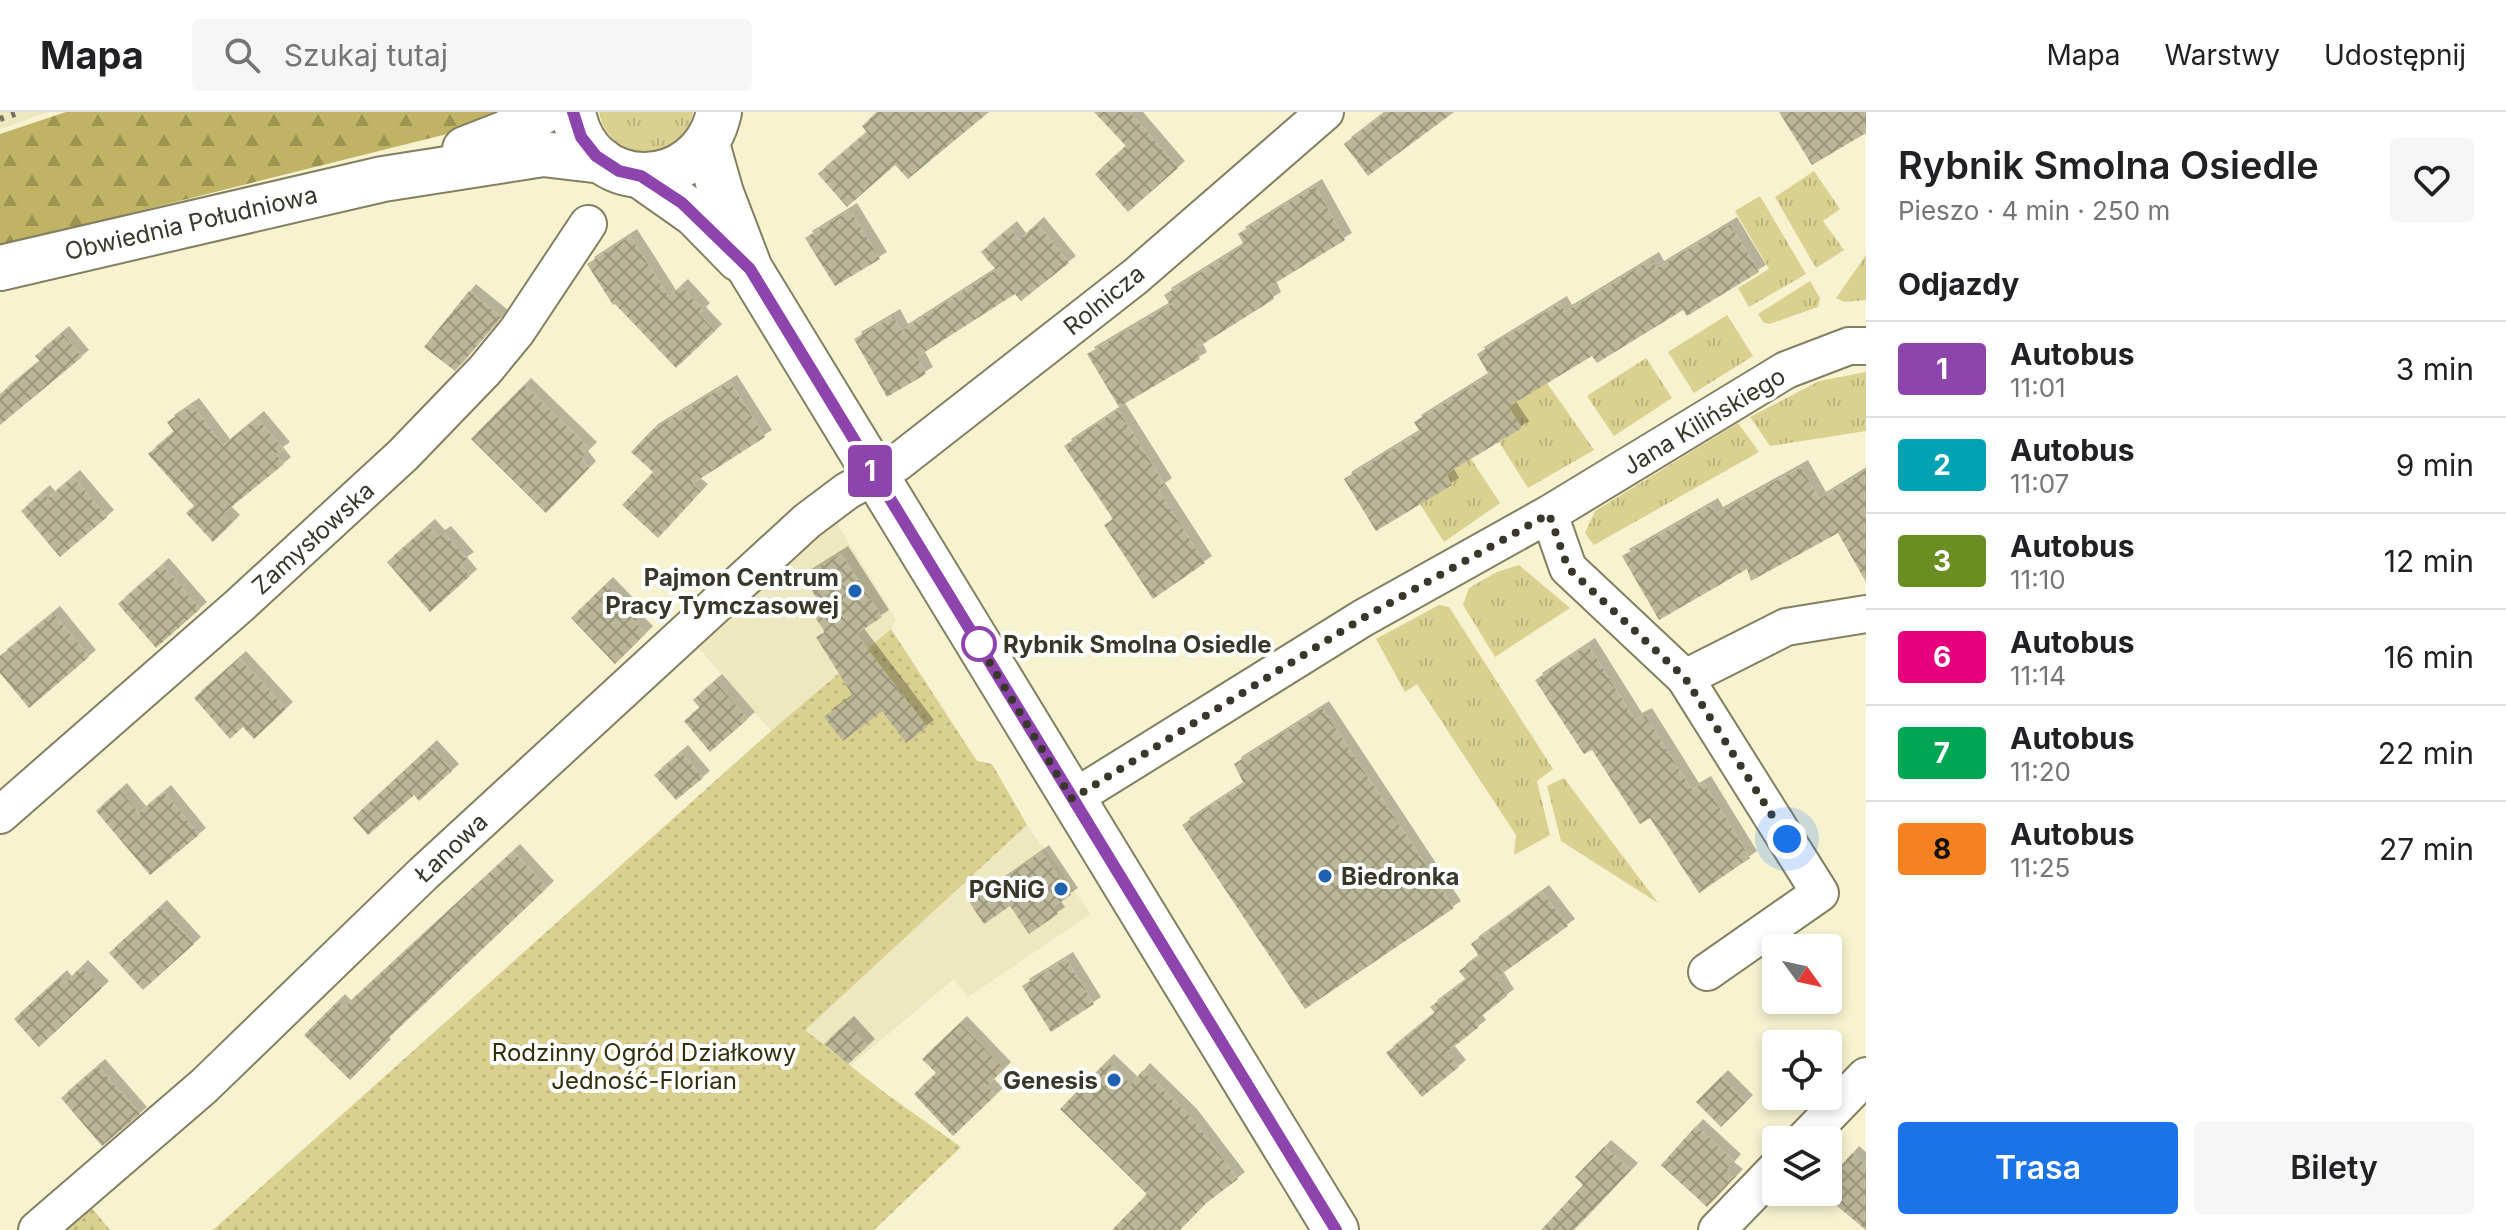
<!DOCTYPE html>
<html lang="pl">
<meta charset="utf-8">
<style>
body{margin:0;font-family:Inter,sans-serif;background:#f6f6f6;color:#202124;height:100vh;display:flex;flex-direction:column;font-size:30px;white-space:nowrap}
*{box-sizing:border-box;margin:0}
p{font-size:26px;color:#757577}
.icon{flex:none;width:44px;height:44px;fill:none;stroke:currentColor;stroke-width:2;stroke-linecap:round;stroke-linejoin:round}
.map{position:relative;flex:1;overflow:hidden}
.drawer{display:flex;flex-direction:column;background:#fff;width:640px}
.drawer>*{flex:none}
.badge{padding:0 16px;border-radius:6px;font-size:28px;line-height:52px}
.needle{width:52px;rotate:123deg}
.fabs{position:absolute;left:1762px;top:822px;display:grid;gap:16px}
.fabs a{display:grid;place-items:center;width:80px;height:80px;border-radius:8px;background:#fff;box-shadow:0 4px 12px #0003;font-size:40px}
.you{position:absolute;width:40px;height:40px;margin:-20px;border:6px solid #fff;border-radius:50%;background:#1a73e8;box-shadow:0 0 0 12px #1a73e833}
.map>.badge{position:absolute;translate:-50% -50%;box-shadow:0 0 0 4px #fff}
h2{padding:0 32px;font-size:30px;line-height:72px}
.round{display:grid;place-items:center;flex:none;width:84px;height:84px;border-radius:8px;background:#f6f6f6}
.headline{display:flex;align-items:center;justify-content:space-between;height:136px;padding:0 32px}
h1{font-size:38px;font-weight:600;line-height:60px}
.action{display:flex;gap:16px;margin-top:auto;padding:16px 32px}
.action a{flex:1;height:92px;border-radius:8px;background:#1a73e8;color:#fff;font-size:32px;font-weight:600;line-height:92px;text-align:center}
.action a+a{background:#f6f6f6;color:#202124}
ul{padding:0;list-style:none}
li{display:flex;align-items:center;gap:24px;height:96px;padding:0 32px;border-top:2px solid #e0e0e0}
li div{flex:1}
li b{display:block;font-size:30px}
li em{font-style:normal}
li .badge{min-width:88px;font-weight:700;text-align:center}
header{display:flex;align-items:center;gap:48px;box-sizing:border-box;height:112px;padding:0 40px;background:#fff;border-bottom:2px solid #e0e0e0}
header strong{font-size:38px}
nav{display:flex;gap:44px;margin-inline-start:auto;font-size:28px}
.search{width:560px;height:72px;background:#f6f6f6;display:flex;align-items:center;gap:20px;box-sizing:border-box;padding:0 28px;border-radius:8px;color:#757577;font-size:30px}
main{display:flex;flex:1;min-height:0}
.map>svg:first-child{display:block}
</style>
<header>
<strong>Mapa</strong>
<div class="search"><svg class="icon" aria-label="search" viewBox="0 0 24 24"><circle cx="10" cy="10" r="6"/><path d="M15 15l6 6"/></svg>Szukaj tutaj</div>
<nav><a>Mapa</a><a>Warstwy</a><a>Udostępnij</a></nav>
</header>
<main>
<div class="map">
<svg width="1866" height="1118" viewBox="0 0 1866 1118">
<defs>
<pattern id="grass-tufts" width="24" height="20" patternUnits="userSpaceOnUse" patternTransform="scale(2)"><rect width="24" height="20" fill="#dad090"/><path d="M3 7l-1-3M5 7V3M7 7l1-3M15 17l-1-3M17 17v-4M19 17l1-3" fill="none" stroke="#bcb37c"/></pattern>
<pattern id="forest-firs" width="22" height="20" patternUnits="userSpaceOnUse" patternTransform="scale(2)"><rect width="22" height="20" fill="#c0b464"/><path d="M5 1l3.5 6h-7zM16 11l3.5 6h-7z" fill="#9d9353"/></pattern>
<pattern id="garden-dots" width="8" height="8" patternUnits="userSpaceOnUse" patternTransform="scale(2)"><rect width="8" height="8" fill="#dad090"/><path d="M2 2h.1M6 6h.1" fill="none" stroke="#bcb37c" stroke-width="1.8" stroke-linecap="round"/></pattern>
<pattern id="building-cross-hatch" width="8" height="8" patternUnits="userSpaceOnUse" patternTransform="scale(2)"><rect width="8" height="8" fill="#bcb798"/><path d="M0 0l8 8M0 8l8-8" fill="none" stroke="#9a967c"/></pattern>
<filter id="shadow"><feDropShadow dx="7" dy="-7" stdDeviation="0" flood-color="#0004"/></filter>
</defs>
<rect width="100%" height="100%" fill="#f7f3d1"/>
<g fill="#eee8c0">
<path d="M0,0h49l-49,17z"/>
<path d="M834,407l62,100 -5,10 -120,102 -78,-90z"/>
<path d="M1027,713l64,89 -123,83 -14,-18 -104,87 -46,-36z"/>
</g>
<g fill="url(#grass-tufts)">
<path d="M599,0h94c-10,52 -84,53 -94,0z"/>
<path d="M1814,59l26,38 -17,12 21,29 -28,18 -41,-71z"/>
<path d="M1760,84l46,78 -57,33 -11,-19 31,-19 -34,-58z"/>
<path d="M1866,143v45l-22,2 -8,-4z"/>
<path d="M1810,169l10,17 -2,9 -49,17 -6,-2 -5,-8z"/>
<path d="M1727,203l26,41 -59,37 -26,-41z"/>
<path d="M1646,246l26,40 -58,38 -27,-40z"/>
<path d="M1866,260v59l-96,15 -20,-29 69,-36z"/>
<path d="M1547,271l47,67 -66,38 -29,-46 22,-14 -13,-21z"/>
<path d="M1738,311l21,29 -165,93 -9,-12 10,-22z"/>
<path d="M1471,347l29,44 -56,39 -24,-38 32,-19 -6,-11z"/>
<path d="M1519,453l51,43 -75,49 -32,-52 6,-17 28,-16z"/>
<path d="M1439,493l10,2 104,162 -16,12 13,54 -36,20 2,-20 -99,-151 -12,8 -29,-53z"/>
<path d="M1564,666l94,125 -97,-62 -14,-55z"/>
</g>
<path fill="url(#forest-firs)" d="M66,0h436l-39,18 -463,116v-112z"/>
<g fill="url(#garden-dots)">
<path d="M891,517l86,132 15,3 35,61 -222,205 80,63 76,54 -87,83h-661l558,-499z"/>
<path d="M88,1091l22,27h-54z"/>
</g>
<g fill="url(#building-cross-hatch)" filter="url(#shadow)">
<path d="M877,0h112l-81,67 -13,-14 -48,42 -29,-33 49,-42 -5,-6z"/>
<path d="M1094,0h36l48,56 -50,44 -33,-38 31,-28z"/>
<path d="M1386,0h68l-86,64 -24,-32z"/>
<path d="M1779,0h87v21l-54,32z"/>
<path d="M1315,74l30,54 -76,47 5,12 -79,50 5,10 -81,48 -32,-53 83,-49 -6,-10 80,-50 -6,-11z"/>
<path d="M850,98l30,49 -45,27 -30,-48z"/>
<path d="M1037,112l32,39 -48,38 -6,-7 -98,63 9,17 -39,23 -33,-58 39,-23 8,15 95,-61 -15,-18 29,-24 9,12z"/>
<path d="M1730,112l29,48 -72,44 -4,-6 -86,53 -5,-7 -84,51 14,21 -76,46 6,11 -76,46 -32,-52 76,-47 -6,-10 75,-47 -12,-21 83,-51 5,9 87,-53 5,9z"/>
<path d="M630,124l39,61 12,-11 22,24 -4,4 16,17 -39,37 -61,-64 -2,1 -26,-41z"/>
<path d="M469,179l32,26 -46,54 -31,-24z"/>
<path d="M62,221l20,24 -82,68v-31l40,-33 -5,-5z"/>
<path d="M730,270l35,55 -73,47 9,7 -43,47 -36,-33 31,-33 -22,-20 20,-21z"/>
<path d="M524,273l66,64 -9,9 8,10 -43,45 -75,-74z"/>
<path d="M192,293l31,41 34,-28 26,31 -7,5 8,10 -60,49 9,9 -20,20 -27,-29 8,-7 -46,-52 26,-22 -7,-10z"/>
<path d="M1118,298l47,75 -7,5 47,73 -52,36 -49,-74 9,-6 -49,-73z"/>
<path d="M1801,355l18,32 47,-29v112l-28,-49 -87,48 -4,-12 -88,51 -37,-64 89,-51 5,9z"/>
<path d="M73,365l34,40 -47,40 -39,-46 22,-19 5,6z"/>
<path d="M428,414l10,11 6,-4 23,26 -7,5 10,12 -40,36 -43,-50z"/>
<path d="M841,441l41,64 -26,17 71,93 -21,16 -24,-32 -39,30 -19,-24 29,-21 -37,-59 9,-5 -17,-25 10,-7 -15,-23z"/>
<path d="M162,453l38,44 -44,39 -38,-44z"/>
<path d="M606,472l33,34 -4,4 11,11 -31,31 -44,-46z"/>
<path d="M53,501l36,44 -60,51 -29,-35v-17z"/>
<path d="M1588,533l47,75 10,-5 47,75 12,-7 46,75 -51,35 -49,-75 -10,6 -48,-74 -8,4 -49,-74z"/>
<path d="M239,546l47,51 -32,30 -11,-12 -13,12 -36,-41z"/>
<path d="M715,569l33,38 -38,33 -26,-31 16,-13 -7,-8z"/>
<path d="M1322,596l132,200 -149,101 -123,-184 62,-41 -10,-20z"/>
<path d="M430,635l22,24 -33,30 -5,-6 -46,40 -15,-17z"/>
<path d="M681,640l22,26 -27,22 -22,-25z"/>
<path d="M120,678l19,23 25,-21 35,43 -49,40 -54,-64z"/>
<path d="M513,739l34,37 -165,156 2,2 -34,34 -46,-45 34,-34 6,6z"/>
<path d="M1042,740l29,43 -18,12 5,7 -29,20 -19,-28 -26,18 -14,-21z"/>
<path d="M1542,780l26,34 -72,52 11,18 -32,25 4,6 -32,25 12,15 -37,30 -36,-44 49,-40 -5,-6 36,-27 -7,-9 20,-15 -8,-12z"/>
<path d="M160,795l34,37 -51,46 -34,-37z"/>
<path d="M1066,847l28,45 -43,28 -29,-46z"/>
<path d="M81,855l21,21 -63,59 -25,-28 46,-42 5,6z"/>
<path d="M847,911l21,23 -20,18 -24,-20z"/>
<path d="M960,911l44,46 -17,17 9,9 -43,41 -39,-42 22,-21 -14,-14z"/>
<path d="M1107,949l24,23 12,-14 47,46 48,63 -33,25 -25,26h-68l35,-36 -87,-85z"/>
<path d="M98,954l42,48 -38,32 -41,-48z"/>
<path d="M1721,965l25,25 -25,25 -25,-25z"/>
<path d="M1696,1014l38,35 -7,8 9,7 -29,31 -46,-42z"/>
<path d="M1604,1035l27,23 -57,60h-33l42,-45 -8,-8z"/>
<path d="M1852,1041l14,12v65l-46,-38h8v-11z"/>
</g>
<g fill="none" stroke-linecap="round" stroke-linejoin="round">
<g stroke="#847f61" stroke-width="40">
<g id="street">
<path d="M1549,402l19,54 117,110 135,215 -113,79"/>
<path d="M1685,566l101,-51 80,-13"/>
<path d="M1072,687l291,-181 186,-104 237,-144 63,-24h17"/>
<path d="M0,703l240,-210 163,-150 82,-85 32,-39 71,-107"/>
<path d="M1804,1028l62,-64"/>
<path d="M37,1118l167,-144 219,-212 384,-353 40,-30 50,-28 239,-187 189,-164"/>
<path d="M1717,1118l59,-61"/>
</g>
</g>
<g stroke="#847f61" stroke-width="48">
<g id="secondary">
<path d="M465,37l41,-16 36,-21"/>
<path d="M0,156l383,-89 160,-25 59,7"/>
</g>
</g>
<g stroke="#847f61" stroke-width="48">
<g id="primary">
<path d="M573,0c15,85 128,83 146,0"/>
<path d="M707,32l14,49 29,76 586,961"/>
<path d="M641,64l54,38 44,45"/>
</g>
</g>
<use href="#street" stroke="#fff" stroke-width="36"/>
<use href="#secondary" stroke="#fff" stroke-width="44"/>
<use href="#primary" stroke="#fff" stroke-width="44"/>
<path stroke="#75735f" stroke-width="6" stroke-dasharray="4 8" stroke-linecap="butt" d="M0,7l21,-7"/>
</g>
<g fill="none" stroke-linecap="round" stroke-linejoin="round">
<g stroke="#fff" stroke-width="18">
<path id="line" d="M573,0l8,25 15,19 23,15 22,5 41,27 68,66 586,961"/>
</g>
<use href="#line" stroke="#8e44ad" stroke-width="12"/>
<path stroke="#38372a" stroke-width="8" stroke-dasharray="0 14.4" d="M979,532l-6,-9 99,164 291,-181 186,-104 19,54 117,110 102,161"/>
</g>
<g fill="#1f60b1" stroke="#fff" stroke-width="3">
<circle cx="855" cy="479" r="8"/>
<circle cx="1325" cy="764" r="8"/>
<circle cx="1061" cy="777" r="8"/>
<circle cx="1114" cy="968" r="8"/>
</g>
<circle fill="#fff" stroke="#8e44ad" stroke-width="4" cx="979" cy="532" r="16"/>
<g text-anchor="middle" dominant-baseline="central" stroke-width="8" stroke-linejoin="round" paint-order="stroke">
<g font-size="24" fill="#38372a" stroke="#fff">
<text transform="translate(191 111) rotate(-13)">Obwiednia Południowa</text>
<text transform="translate(1104 188) rotate(-39)">Rolnicza</text>
<text transform="translate(1704 309) rotate(-31)">Jana Kilińskiego</text>
<text transform="translate(313 426) rotate(-42)">Zamysłowska</text>
<text transform="translate(451 736) rotate(-43)">Łanowa</text>
</g>
<g font-size="24" font-weight="bold" fill="#38372a" stroke="#fff" text-anchor="end">
<text x="839" y="465">Pajmon Centrum<tspan x="839" dy="28">Pracy Tymczasowej</tspan></text>
<text x="1341" y="764" text-anchor="start">Biedronka</text>
<text x="1045" y="777">PGNiG</text>
<text x="1098" y="968">Genesis</text>
</g>
<g font-size="24" font-weight="bold" fill="#38372a" stroke="#fff" text-anchor="start">
<text x="1003" y="532">Rybnik Smolna Osiedle</text>
</g>
<g font-size="24" fill="#342f0b" stroke="#fff">
<text x="644" y="940">Rodzinny Ogród Działkowy<tspan x="644" dy="28">Jedność-Florian</tspan></text>
</g>
</g>
</svg>
<div class="fabs">
<a><svg class="needle" viewBox="-14 -14 28 28"><path d="M0-13l5 13h-10z" fill="#e53935"/><path d="M0 13l5-13h-10z" fill="#757577"/></svg></a>
<a><svg class="icon" aria-label="locate" viewBox="0 0 24 24"><circle cx="12" cy="12" r="6"/><path d="M12 2v4M12 18v4M2 12h4M18 12h4"/></svg></a>
<a><svg class="icon" aria-label="layers" viewBox="0 0 24 24"><path d="M12 4l9 5-9 5-9-5zM3 14l9 5 9-5"/></svg></a>
</div>
<div class="you" style="left:1787px;top:727px"></div>
<b class="badge" style="left:870px;top:359px;background:#8e44ad;color:#fff">1</b>
</div>
<section class="drawer">
<div class="headline"><div><h1>Rybnik Smolna Osiedle</h1><p>Pieszo · 4 min · 250 m</p></div><a class="round"><svg class="icon" aria-label="heart" viewBox="0 0 24 24"><path d="M12 20l-8-8c-3-5 5-10 8-4 3-6 11-1 8 4z"/></svg></a></div>
<h2>Odjazdy</h2>
<ul>
<li><span class="badge" style="background:#8e44ad;color:#fff">1</span><div><b>Autobus</b><p>11:01</p></div><em>3 min</em></li>
<li><span class="badge" style="background:#00a3b4;color:#fff">2</span><div><b>Autobus</b><p>11:07</p></div><em>9 min</em></li>
<li><span class="badge" style="background:#6b8e23;color:#fff">3</span><div><b>Autobus</b><p>11:10</p></div><em>12 min</em></li>
<li><span class="badge" style="background:#e6007e;color:#fff">6</span><div><b>Autobus</b><p>11:14</p></div><em>16 min</em></li>
<li><span class="badge" style="background:#00a651;color:#fff">7</span><div><b>Autobus</b><p>11:20</p></div><em>22 min</em></li>
<li><span class="badge" style="background:#f58220;color:#111">8</span><div><b>Autobus</b><p>11:25</p></div><em>27 min</em></li>
</ul>
<div class="action"><a>Trasa</a><a>Bilety</a></div>
</section>
</main>
